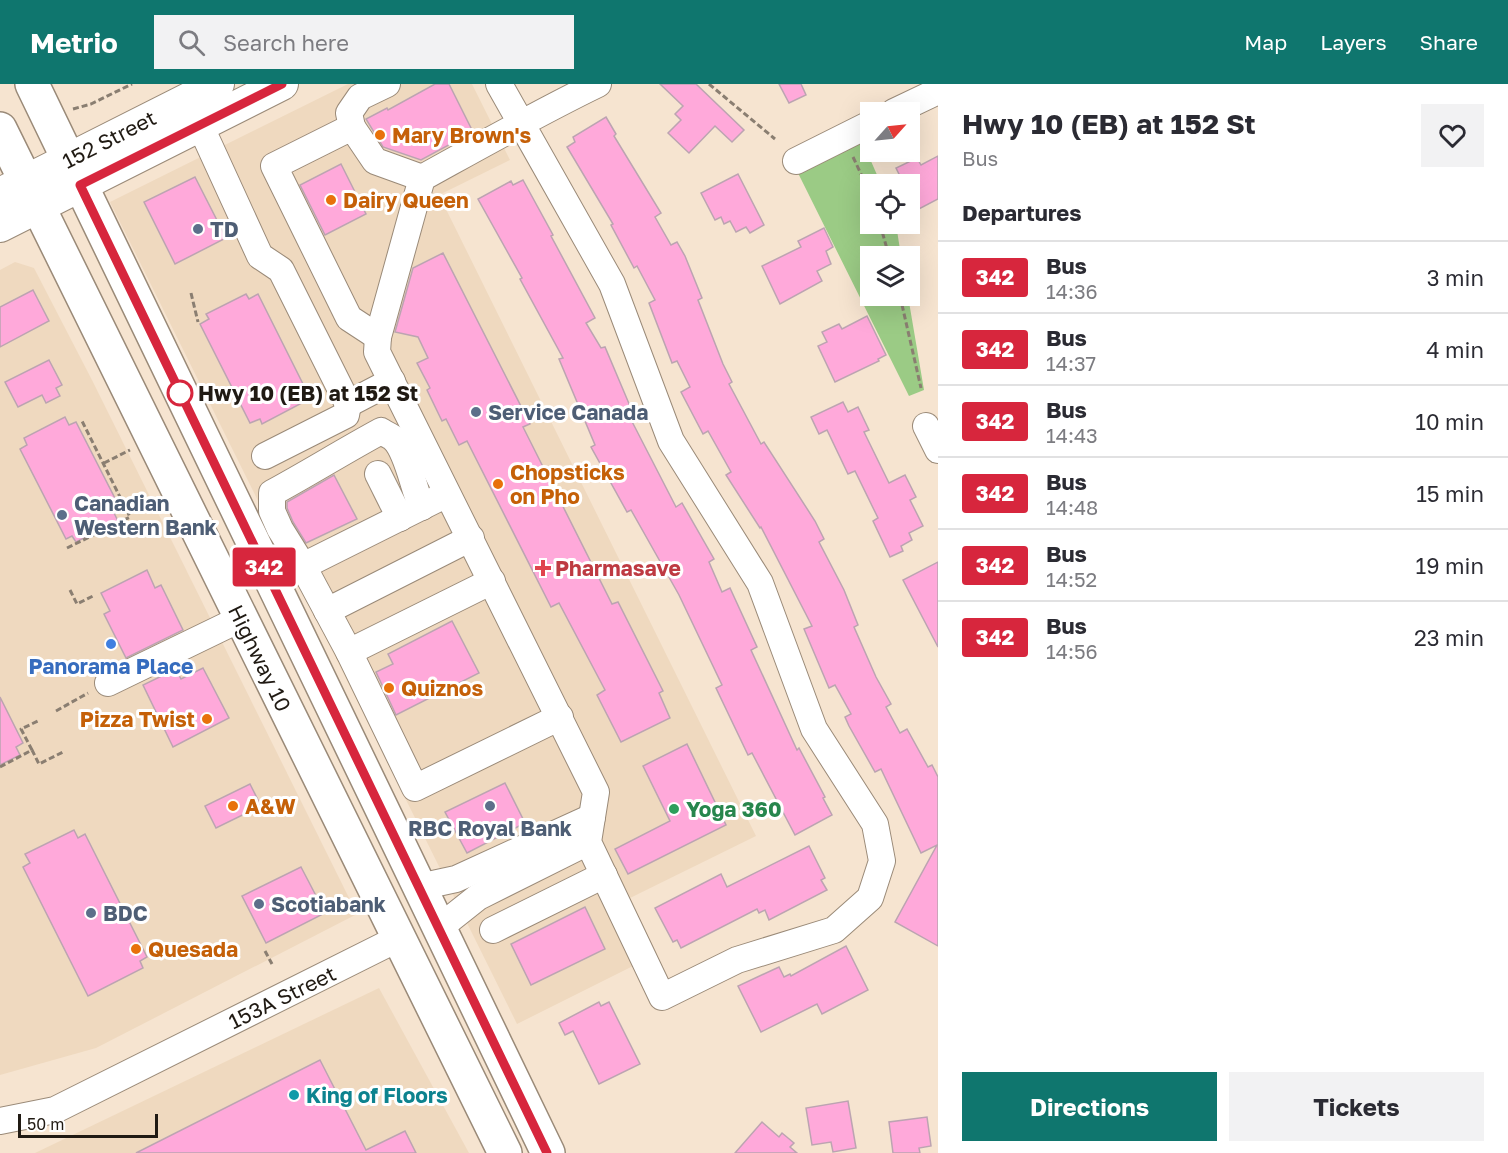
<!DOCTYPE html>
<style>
body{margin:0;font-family:"Golos Text",sans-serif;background:#f2f2f3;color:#2b2b33;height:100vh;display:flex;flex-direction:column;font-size:22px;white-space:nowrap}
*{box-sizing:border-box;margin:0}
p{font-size:20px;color:#7c7c81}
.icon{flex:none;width:33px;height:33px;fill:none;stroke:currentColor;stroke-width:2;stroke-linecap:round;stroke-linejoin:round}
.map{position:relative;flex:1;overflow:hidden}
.drawer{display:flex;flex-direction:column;background:#fff;width:570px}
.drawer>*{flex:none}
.badge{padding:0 12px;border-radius:4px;font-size:21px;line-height:39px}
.needle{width:39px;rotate:63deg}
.controls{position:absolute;left:860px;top:18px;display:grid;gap:12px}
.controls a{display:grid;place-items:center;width:60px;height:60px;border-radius:0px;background:#fff;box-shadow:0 6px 24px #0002;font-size:30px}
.scale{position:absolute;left:18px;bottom:15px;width:140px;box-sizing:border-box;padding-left:6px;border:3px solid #201a13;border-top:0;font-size:16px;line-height:21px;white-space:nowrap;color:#201a13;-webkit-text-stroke:4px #fff;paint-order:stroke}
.map>.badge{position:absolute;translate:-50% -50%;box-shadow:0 0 0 3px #fff}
h2{padding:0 24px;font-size:22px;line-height:54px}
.round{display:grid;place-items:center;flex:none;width:63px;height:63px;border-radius:0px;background:#f2f2f3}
.headline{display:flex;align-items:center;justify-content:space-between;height:102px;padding:0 24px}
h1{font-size:28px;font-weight:700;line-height:45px}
.button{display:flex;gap:12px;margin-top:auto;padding:12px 24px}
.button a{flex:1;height:69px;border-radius:0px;background:#0f766e;color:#fff;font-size:24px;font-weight:700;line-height:69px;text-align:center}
.button a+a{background:#f2f2f3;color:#2b2b33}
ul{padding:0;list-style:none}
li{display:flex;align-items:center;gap:18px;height:72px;padding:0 24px;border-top:2px solid #e1e1e2}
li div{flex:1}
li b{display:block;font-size:22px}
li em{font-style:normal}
li .badge{min-width:66px;font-weight:700;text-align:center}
header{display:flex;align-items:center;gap:36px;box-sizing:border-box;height:84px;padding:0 30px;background:#0f766e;color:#fff}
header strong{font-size:28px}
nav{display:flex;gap:33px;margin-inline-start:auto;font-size:21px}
.search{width:420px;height:54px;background:#f2f2f3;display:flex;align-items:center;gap:15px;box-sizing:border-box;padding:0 21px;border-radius:0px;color:#7c7c81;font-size:22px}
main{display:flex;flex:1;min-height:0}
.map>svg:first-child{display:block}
</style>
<header>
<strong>Metrio</strong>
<div class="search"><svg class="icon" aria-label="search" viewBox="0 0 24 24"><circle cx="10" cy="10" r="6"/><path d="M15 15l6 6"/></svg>Search here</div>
<nav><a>Map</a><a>Layers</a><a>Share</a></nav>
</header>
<main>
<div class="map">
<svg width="938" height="1069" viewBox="0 0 938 1069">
<rect width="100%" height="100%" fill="#f6e4d0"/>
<g fill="#efd9bf">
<path d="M348,0h124l38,76 -71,35 317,641 -126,62 27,56 -140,70 -407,-822z"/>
<path d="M15,178l19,6 59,114 264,532 -261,134 -96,27v-805z"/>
<path d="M379,904l90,165h-434z"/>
</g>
<path fill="#9bcb85" d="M860,52l21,48h-11v40h26l5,32h-31v40h38l16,94 -15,6 -114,-229z"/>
<g fill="#ffa9da" stroke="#bca4b1" stroke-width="1.5">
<path d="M435,0h14l24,48 -52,28 -38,-13 -17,-28 21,-11 1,2z"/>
<path d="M660,0h36l48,46 -12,12 -17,-16 -26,27 -21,-20 13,-13 -6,-6 8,-8z"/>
<path d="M779,0h22l5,11 -17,8z"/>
<path d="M606,33l10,17 -2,2 47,77 -6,4 16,28 6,-3 8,14 17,42 -4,2 25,64 9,18 -3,2 32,60 3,-2 51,79 9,18 -5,3 25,48 14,35 -4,2 22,50 15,27 -5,3 14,26 7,-4 21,38 4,-2 6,12v169l-43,-24 42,-77 -16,8 -40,-84 -6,3 -26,-46 -4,-9 6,-3 -16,-29 -6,3 -25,-59 8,-3 -51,-99 -1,1 -34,-53 5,-3 -23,-41 -5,3 -22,-42 9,-5 -13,-26 -5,2 -23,-60 6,-3 -18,-34 -3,2 -23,-43 2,-1 -46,-77 8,-5 -2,-5z"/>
<path d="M938,72v43l-21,11 -8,-16v-10h-5l-8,-16 21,-10 4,7z"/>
<path d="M341,80l25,50 -41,21 -25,-50z"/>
<path d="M738,90l26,51 -14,8 -4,-6 -10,5 -6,-11 -6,3 -3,-7 -6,3 -14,-27z"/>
<path d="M195,93l31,61 -51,26 -31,-62z"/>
<path d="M523,96l30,55 -2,1 44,82 -9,5 15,25 4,-1 25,59 -5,2 51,99 6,-4 32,56 -5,3 13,30 8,-4 27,59 -6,3 46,100 2,-2 26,49 -2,1 9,17 -37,20 -43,-82 -4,2 -32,-67 6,-3 -43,-90 -48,-85 -4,2 -36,-65 4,-2 -36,-86 4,-1 -43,-79 2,-1 -44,-79 33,-18 2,4z"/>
<path d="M824,144l9,19 -7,4 5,13 -14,7 5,10 -42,23 -18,-38 39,-19 -3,-6z"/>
<path d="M443,169l87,171 -7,3 89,177 6,-2 45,89 -4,2 11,25 -49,24 -24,-47 8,-5 -46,-87 -8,4 -84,-166 -8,4 -13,-26 -4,2 -15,-31 3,-2 -13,-25 11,-5 -10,-21 -23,-5 18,-64z"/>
<path d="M33,206l16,31 -49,26v-40z"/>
<path d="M246,210l3,5 9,-5 50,100 -8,4 2,5 -40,21 -2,-5 -10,4 -50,-99 9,-5 -3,-5z"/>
<path d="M867,232l19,39 -8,4 1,2 -44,21 -17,-36 9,-4 -5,-10 17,-8 3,5z"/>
<path d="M49,276l13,25 -6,3 4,8 -14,7 -4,-8 -24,12 -13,-25z"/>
<path d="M843,318l5,10 10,-5 11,23 -5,2 25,51 16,-8 11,22 -6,3 13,26 -14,7 3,7 -11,6 2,5 -13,6 -17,-36 5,-3 -23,-47 -7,3 -21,-44 -8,4 -8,-17z"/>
<path d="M65,333l4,8 7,-3 45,88 -7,3 4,8 -42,21 -4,-6 -6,3 -46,-90 7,-4 -3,-7z"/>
<path d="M334,391l23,44 -51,24 -13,-21 -6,-14v-6z"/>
<path d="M938,478v85l-35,-67z"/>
<path d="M147,486l8,18 6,-3 22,45 -57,28 -22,-44 6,-3 -9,-18z"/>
<path d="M452,537l27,52 -83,42 -20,-43 17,-8 -5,-10z"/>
<path d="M203,584l26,50 -56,29 -30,-62 33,-16 5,10z"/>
<path d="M0,613l23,46 -7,4 4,8 -20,10z"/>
<path d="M687,660l39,81 -98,49 -13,-25 55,-28 -27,-55z"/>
<path d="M505,699l20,40 -58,30 -22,-41z"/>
<path d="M250,700l11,22 -45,22 -11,-22z"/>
<path d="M74,746l4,8 7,-4 62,123 -7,4 3,7 -55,28 -65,-129 7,-4 -5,-9z"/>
<path d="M809,762l16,32 -4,2 6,10 -58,30 -4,-10 -6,3 -2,-4 -76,39 -4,-8 -4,2 -18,-34 66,-34 6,13z"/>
<path d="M301,783l24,46 -59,30 -24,-47z"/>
<path d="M585,823l20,42 -74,36 -20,-41z"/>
<path d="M846,862l22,44 -46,24 -5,-10 -56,28 -23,-46 41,-19 5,10 6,-3 1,2z"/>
<path d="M599,918l2,4 8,-4 31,62 -41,20 -26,-53 -8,4 -6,-12z"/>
<path d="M320,976l46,90 39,-19 11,22h-280z"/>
<path d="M848,1017l8,47 -23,4 -2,-10 -19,3 -6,-37z"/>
<path d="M927,1033l4,29 -12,2 1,5h-27l-4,-31z"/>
<path d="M762,1038l17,15 3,-4 12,10 -4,4 7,6h-62z"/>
</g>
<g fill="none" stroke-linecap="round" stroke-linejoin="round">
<g stroke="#9a8a78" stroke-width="28">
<g id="minor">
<path d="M499,0l113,200 59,157 89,142 54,146 61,95 7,37 -12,37 -36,32 -97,30 -75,37 -74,-155 8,-50 -219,-440 1,-15 44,-159c58,-32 116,-65 176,-94"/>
<path d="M894,28l44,-21"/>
<path d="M200,41l60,131 21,14 67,134 44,-23"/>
<path d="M352,43l-3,-14 11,-16 27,-13"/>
<path d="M796,77l74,-37"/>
<path d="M378,253l-29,-19 -75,-152 78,-39 23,34 47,17"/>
<path d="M926,342l12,24"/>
<path d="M265,372l81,-41 2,-11"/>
<path d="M378,390l22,44"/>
<path d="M422,423c-9,-18 -14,-55 -28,-68 -3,-3 -9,-5 -13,-8 -37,20 -72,42 -109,62v18l8,18 23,37 46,86 66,136 145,-71"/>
<path d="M303,482l134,-67"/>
<path d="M327,527l144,-73"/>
<path d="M349,568l143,-71"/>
<path d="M108,599l132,-64"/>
<path d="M419,803l37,-8 136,-62"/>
<path d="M439,844l39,-31 110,-55"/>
<path d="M493,846l111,-55"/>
<path d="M0,1037l55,-11 344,-172"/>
</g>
</g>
<g stroke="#9a8a78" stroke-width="34">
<g id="major">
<path d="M0,110l218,-110"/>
<path d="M0,142l282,-142"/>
</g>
</g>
<g stroke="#9a8a78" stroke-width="36">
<g id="highway">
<path d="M32,0l516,1069"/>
<path d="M0,45l505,1024"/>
</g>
</g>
<g stroke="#8a7e71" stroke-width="3" stroke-dasharray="6 3" stroke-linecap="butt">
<path d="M709,0l66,55"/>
<path d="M73,25l18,-5 41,-20"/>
<path d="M853,73l17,36"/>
<path d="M880,140l9,32"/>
<path d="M191,209l7,29"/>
<path d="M900,212l21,92"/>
<path d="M104,379l26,-13"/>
<path d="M67,464l63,-31 -49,-98"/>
<path d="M70,506l7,14 16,-8"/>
<path d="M56,627l32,-18"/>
<path d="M32,666l-11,-21 17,-8"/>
<path d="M0,683l32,-17 7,14 26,-13"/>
<path d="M265,867l7,13"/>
</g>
<use href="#minor" stroke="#fff" stroke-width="26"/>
<use href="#major" stroke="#fff" stroke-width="32"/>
<use href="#highway" stroke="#fff" stroke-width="33"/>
</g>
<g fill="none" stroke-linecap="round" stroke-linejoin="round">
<g stroke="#fff" stroke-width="14">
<path id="line" d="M282,0l-202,101 467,968"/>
</g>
<use href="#line" stroke="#d7263d" stroke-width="9"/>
</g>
<g fill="#e8710a" stroke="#fff" stroke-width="2">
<circle cx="380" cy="51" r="6"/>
<circle cx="331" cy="116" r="6"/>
<circle cx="498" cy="400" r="6"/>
<circle cx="389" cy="604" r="6"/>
<circle cx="207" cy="635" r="6"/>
<circle cx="233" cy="722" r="6"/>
<circle cx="136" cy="865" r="6"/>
</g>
<g fill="#5c6f8a" stroke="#fff" stroke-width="2">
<circle cx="198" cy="145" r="6"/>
<circle cx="476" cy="328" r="6"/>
<circle cx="62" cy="431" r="6"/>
<circle cx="490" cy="722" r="6"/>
<circle cx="259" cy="820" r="6"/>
<circle cx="91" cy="829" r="6"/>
</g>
<circle fill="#fff" stroke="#d7263d" stroke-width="3" cx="180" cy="309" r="12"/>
<path fill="#e0444e" stroke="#fff" stroke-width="2" d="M540 475h6v6h6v6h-6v6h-6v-6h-6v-6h6z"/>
<circle fill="#3f7fe0" stroke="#fff" stroke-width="2" cx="111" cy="560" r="6"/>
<circle fill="#2e9e5b" stroke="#fff" stroke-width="2" cx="674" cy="725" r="6"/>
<circle fill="#0f9aa8" stroke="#fff" stroke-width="2" cx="294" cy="1011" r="6"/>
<g text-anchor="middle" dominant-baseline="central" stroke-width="6" stroke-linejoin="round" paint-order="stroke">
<g font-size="21" font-weight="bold" fill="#c56008" stroke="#fff" text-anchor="start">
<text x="392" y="51">Mary Brown's</text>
<text x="343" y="116">Dairy Queen</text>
<text x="510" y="388">Chopsticks<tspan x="510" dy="24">on Pho</tspan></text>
<text x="401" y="604">Quiznos</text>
<text x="195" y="635" text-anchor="end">Pizza Twist</text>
<text x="245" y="722">A&amp;W</text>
<text x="148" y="865">Quesada</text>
</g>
<g font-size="21" fill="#201a13" stroke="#fff">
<text transform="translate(109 55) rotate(-27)">152 Street</text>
<text transform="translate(260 574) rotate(64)">Highway 10</text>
<text transform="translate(282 913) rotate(-26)">153A Street</text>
</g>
<g font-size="21" font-weight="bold" fill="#4e5e75" stroke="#fff" text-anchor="start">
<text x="210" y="145">TD</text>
<text x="488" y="328">Service Canada</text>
<text x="74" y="419">Canadian<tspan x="74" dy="24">Western Bank</tspan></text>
<text x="490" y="744" text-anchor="middle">RBC Royal Bank</text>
<text x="271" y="820">Scotiabank</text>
<text x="103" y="829">BDC</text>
</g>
<g font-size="21" font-weight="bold" fill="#201a13" stroke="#fff" text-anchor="start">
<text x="198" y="309">Hwy 10 (EB) at 152 St</text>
</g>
<g font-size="21" font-weight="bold" fill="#be3a42" stroke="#fff" text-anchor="start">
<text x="555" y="484">Pharmasave</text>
</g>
<g font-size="21" font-weight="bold" fill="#366cbe" stroke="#fff">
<text x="111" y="582">Panorama Place</text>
</g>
<g font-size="21" font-weight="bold" fill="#27864d" stroke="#fff" text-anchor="start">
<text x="686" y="725">Yoga 360</text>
</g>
<g font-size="21" font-weight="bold" fill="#0d838f" stroke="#fff" text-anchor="start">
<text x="306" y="1011">King of Floors</text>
</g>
</g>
</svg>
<div class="controls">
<a><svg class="needle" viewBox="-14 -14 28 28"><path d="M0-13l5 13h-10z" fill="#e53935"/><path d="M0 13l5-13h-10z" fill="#7c7c81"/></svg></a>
<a><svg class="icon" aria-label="locate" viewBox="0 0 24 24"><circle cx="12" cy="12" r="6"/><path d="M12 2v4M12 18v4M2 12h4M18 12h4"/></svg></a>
<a><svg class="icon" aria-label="layers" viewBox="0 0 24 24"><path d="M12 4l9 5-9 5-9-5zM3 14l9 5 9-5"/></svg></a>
</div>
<div class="scale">50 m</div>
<b class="badge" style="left:264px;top:483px;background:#d7263d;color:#fff">342</b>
</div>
<section class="drawer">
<div class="headline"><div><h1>Hwy 10 (EB) at 152 St</h1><p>Bus</p></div><a class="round"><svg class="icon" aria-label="heart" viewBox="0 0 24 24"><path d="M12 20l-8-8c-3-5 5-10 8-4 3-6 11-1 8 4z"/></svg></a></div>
<h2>Departures</h2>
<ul>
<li><span class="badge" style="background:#d7263d;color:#fff">342</span><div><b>Bus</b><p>14:36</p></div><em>3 min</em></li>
<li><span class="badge" style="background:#d7263d;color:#fff">342</span><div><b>Bus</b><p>14:37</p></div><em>4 min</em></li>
<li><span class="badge" style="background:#d7263d;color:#fff">342</span><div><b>Bus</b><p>14:43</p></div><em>10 min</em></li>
<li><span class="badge" style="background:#d7263d;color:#fff">342</span><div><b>Bus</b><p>14:48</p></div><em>15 min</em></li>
<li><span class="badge" style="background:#d7263d;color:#fff">342</span><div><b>Bus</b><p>14:52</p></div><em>19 min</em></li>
<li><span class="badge" style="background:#d7263d;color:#fff">342</span><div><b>Bus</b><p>14:56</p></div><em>23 min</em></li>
</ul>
<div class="button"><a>Directions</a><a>Tickets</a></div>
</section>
</main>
